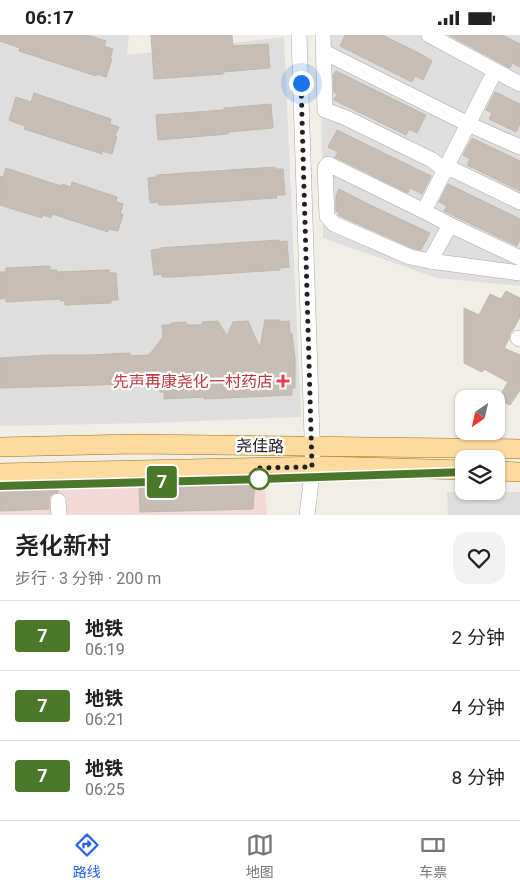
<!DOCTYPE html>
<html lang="zh">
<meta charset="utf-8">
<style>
body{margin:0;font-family:Roboto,"Noto Sans SC",sans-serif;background:#f2f2f2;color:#222;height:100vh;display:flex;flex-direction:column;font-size:19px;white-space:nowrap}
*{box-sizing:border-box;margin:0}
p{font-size:16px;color:#767676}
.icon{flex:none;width:28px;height:28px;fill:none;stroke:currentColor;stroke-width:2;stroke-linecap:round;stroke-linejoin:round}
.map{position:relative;height:480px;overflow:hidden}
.drawer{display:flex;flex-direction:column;background:#fff;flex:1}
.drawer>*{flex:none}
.badge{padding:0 10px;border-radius:4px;font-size:18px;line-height:32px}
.needle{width:32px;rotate:214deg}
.fabs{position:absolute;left:455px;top:355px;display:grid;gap:10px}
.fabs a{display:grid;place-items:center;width:50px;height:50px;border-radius:10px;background:#fff;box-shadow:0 1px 4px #0004;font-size:25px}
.you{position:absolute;width:25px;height:25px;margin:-12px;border:4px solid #fff;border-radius:50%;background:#1a73e8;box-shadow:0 0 0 8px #1a73e833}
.map>.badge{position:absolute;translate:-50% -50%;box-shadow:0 0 0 2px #fff}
.round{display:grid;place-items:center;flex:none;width:52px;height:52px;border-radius:15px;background:#f2f2f2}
.head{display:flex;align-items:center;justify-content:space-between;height:85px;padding:0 15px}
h1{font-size:24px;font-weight:600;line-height:38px}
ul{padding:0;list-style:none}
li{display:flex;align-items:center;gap:15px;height:70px;padding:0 15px;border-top:1px solid #e0e0e0}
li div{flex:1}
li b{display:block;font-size:19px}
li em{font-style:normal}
li .badge{min-width:55px;font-weight:700;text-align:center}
.status{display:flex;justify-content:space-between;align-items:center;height:35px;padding:0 25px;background:#fff;direction:ltr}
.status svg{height:14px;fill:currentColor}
.tabs{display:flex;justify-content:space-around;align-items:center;height:70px;border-top:1px solid #e0e0e0;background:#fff;font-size:14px;color:#767676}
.tabs a{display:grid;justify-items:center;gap:2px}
.tabs .on{color:#2563eb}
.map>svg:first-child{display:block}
</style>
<div class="status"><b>06:17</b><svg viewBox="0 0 49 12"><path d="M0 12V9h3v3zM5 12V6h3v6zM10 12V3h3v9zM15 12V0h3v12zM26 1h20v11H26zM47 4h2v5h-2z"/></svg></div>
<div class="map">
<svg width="520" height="480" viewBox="0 0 520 480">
<rect width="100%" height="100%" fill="#f1eee7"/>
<g fill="#dfdede">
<path d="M0,0h129l-2,20 157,-18 17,380 -152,6 -149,3z"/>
<path d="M320,0h200v251l-83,-8 -114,-40z"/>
<path d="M447,457h73v23h-72z"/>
</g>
<path fill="#f2d9d7" d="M265,447l2,33h-267v-24z"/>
<g fill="#c6beb6" stroke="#c3b6a9">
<path d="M0,0h87l19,6 -2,5 9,3 -3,10h2l-6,18 -9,-3 -1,2 -77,-25 1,-3 -20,-7z"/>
<path d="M151,0h81l1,11 35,-2 2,24 -47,4v2l-69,5z"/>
<path d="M345,0h37l37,18 13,8 -9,19 -8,-4 -3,6 -72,-36z"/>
<path d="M449,0h53l18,9v23l-8,-4 -2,5z"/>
<path d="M336,36l90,44 -9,18 -8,-4 -3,6 -72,-35 3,-6 -3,-2 -1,-17z"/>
<path d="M495,57l25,12v20l-4,8 -27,-13 3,-6 -6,-3z"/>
<path d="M34,58l77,26 -1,5 9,3 -4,9 2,1 -5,17 -10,-3v3l-78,-25 1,-3 -16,-6 7,-23 15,5z"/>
<path d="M271,69l2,24 -45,4v2l-70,6 -2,-25 68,-5v-2z"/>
<path d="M337,95l94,46 -9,18 -12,-6 -2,5 -73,-36 3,-5 -10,-5z"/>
<path d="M472,103l48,23v30l-53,-26 3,-6 -7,-4z"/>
<path d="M275,132v2h8l2,26h-9l1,3 -107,7h-11l-1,-3 -8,1 -2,-25 8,-1v-2z"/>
<path d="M6,133l55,18 1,-2 9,3 1,-5 45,15 -1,5 7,2 -3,10h3l-5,17 -10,-2v3l-56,-18 -1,4 -8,-3 -1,3 -42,-13v-29l3,1z"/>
<path d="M448,149l72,35v20l-3,7 -73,-35 3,-5 -8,-4z"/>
<path d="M339,154l31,16 60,28 -9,17 -9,-2 -72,-32 -2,-2 1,-2 -3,-1v-15z"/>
<path d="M279,205v2l8,-1 2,26 -9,1v2l-107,7h-11v-3l-8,1 -3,-25 9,-1v-1z"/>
<path d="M50,231v4h7v2l52,-2v3h7l2,27h-7v3l-46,2v-4h-4l-1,-2 -54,3v-4l-6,1v-27h6v-4z"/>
<path d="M506,256l14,7v19l-7,13 -3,3 -1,6 -5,9 16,7v35l-10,15 -12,-6 10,-17 -24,-13 -2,3 -18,-9v-55l15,7 11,-21 11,5z"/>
<path d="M265,285h15v2l9,-1 1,12 2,1 3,24v30h-3v7l-88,4v-2l-40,2v-7h-4v-9l-160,5v-30l47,-3h41l42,-2v3l19,-1 14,-18 -1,-12h8l1,-2 15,-1 2,3h13l2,-3 15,-1 9,15 6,-14 15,-1 12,27z"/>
<path d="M255,447l-2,27 -113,3 -1,-28z"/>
<path d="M58,448v9l-6,2 -3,3v12l-49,2v-27z"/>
</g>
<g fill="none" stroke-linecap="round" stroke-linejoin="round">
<g stroke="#a8a8a8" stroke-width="16">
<g id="minor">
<path d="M299,0l14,432 -6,48"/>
<path d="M323,0l2,75 19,7 88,43 13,10h9l66,32"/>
<path d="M429,0l91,49"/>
<path d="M324,17l144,72 52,23"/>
<path d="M424,176l71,-140"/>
<path d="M520,223l-70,-33 -26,-14 -96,-47 -3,4 2,48 7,8 76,33 20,4 90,12"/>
<path d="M430,226l20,-36"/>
<path d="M518,303l2,1"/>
<path d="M58,466l1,14"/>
</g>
</g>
<g stroke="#9d7200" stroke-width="20">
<g id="major">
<path d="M0,412l134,-3 386,5"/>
<path d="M496,436l24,1"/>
<path d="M0,438l325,-7 139,4"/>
</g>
</g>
<use href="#minor" stroke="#fff" stroke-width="15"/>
<use href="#major" stroke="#fddaa0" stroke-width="19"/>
</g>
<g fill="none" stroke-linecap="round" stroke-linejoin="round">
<g stroke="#fff" stroke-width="11">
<path id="line" d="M0,451l261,-7 203,-7"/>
</g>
<use href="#line" stroke="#4a7729" stroke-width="8"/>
<path stroke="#212121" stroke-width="5" stroke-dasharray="0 9" d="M259,444l-5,-11 58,-1 -11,-384"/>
</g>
<path fill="#e0444e" stroke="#fff" stroke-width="2" d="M280.5 338.5h5v5h5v5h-5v5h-5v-5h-5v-5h5z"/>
<circle fill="#fff" stroke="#4a7729" stroke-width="2.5" cx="259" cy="444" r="10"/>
<g text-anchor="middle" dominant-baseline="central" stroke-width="4.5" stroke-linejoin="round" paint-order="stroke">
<g font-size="16" fill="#be3a42" stroke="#fff" text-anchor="end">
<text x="273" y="346">先声再康尧化一村药店</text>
</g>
<g font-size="16" fill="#212121" stroke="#fff">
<text transform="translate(260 411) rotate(1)">尧佳路</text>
</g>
</g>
</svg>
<div class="fabs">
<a><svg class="needle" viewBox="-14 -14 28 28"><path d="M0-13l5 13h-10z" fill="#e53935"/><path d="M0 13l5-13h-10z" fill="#767676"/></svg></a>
<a><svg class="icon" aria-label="layers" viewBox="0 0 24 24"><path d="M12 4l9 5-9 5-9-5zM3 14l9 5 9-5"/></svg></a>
</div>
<div class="you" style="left:301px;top:48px"></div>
<b class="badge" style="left:162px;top:447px;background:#4a7729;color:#fff">7</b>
</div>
<section class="drawer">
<div class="head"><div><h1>尧化新村</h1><p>步行 · 3 分钟 · 200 m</p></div><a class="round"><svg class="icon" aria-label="heart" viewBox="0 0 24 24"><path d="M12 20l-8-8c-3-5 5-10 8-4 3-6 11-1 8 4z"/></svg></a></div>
<ul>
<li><span class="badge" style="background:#4a7729;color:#fff">7</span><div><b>地铁</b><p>06:19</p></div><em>2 分钟</em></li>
<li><span class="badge" style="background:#4a7729;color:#fff">7</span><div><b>地铁</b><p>06:21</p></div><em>4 分钟</em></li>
<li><span class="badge" style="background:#4a7729;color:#fff">7</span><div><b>地铁</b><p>06:25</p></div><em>8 分钟</em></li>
</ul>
</section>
<nav class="tabs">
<a class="on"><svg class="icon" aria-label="directions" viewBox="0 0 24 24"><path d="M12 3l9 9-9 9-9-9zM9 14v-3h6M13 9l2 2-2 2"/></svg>路线</a>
<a><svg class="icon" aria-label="map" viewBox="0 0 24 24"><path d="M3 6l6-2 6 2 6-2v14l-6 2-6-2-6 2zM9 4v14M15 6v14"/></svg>地图</a>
<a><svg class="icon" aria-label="tickets" viewBox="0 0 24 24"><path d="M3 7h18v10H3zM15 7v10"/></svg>车票</a>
</nav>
